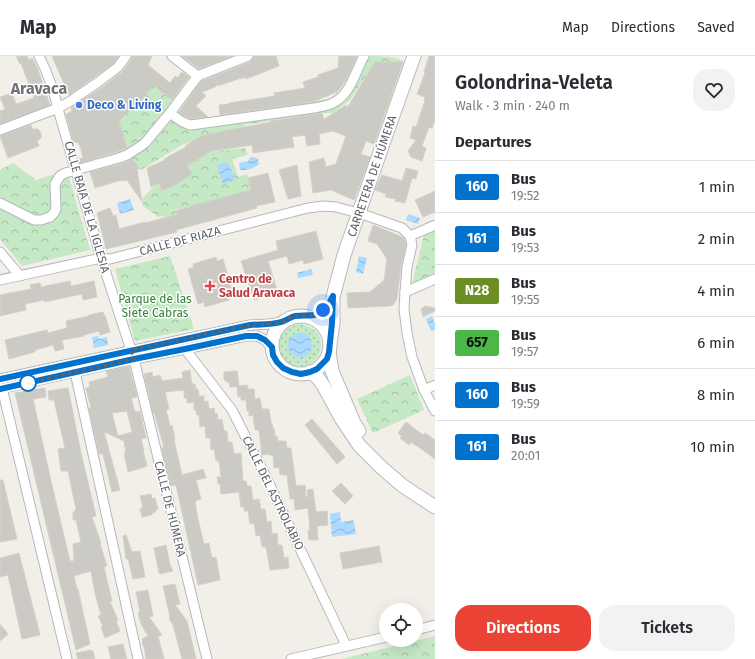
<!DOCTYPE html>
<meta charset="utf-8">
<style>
body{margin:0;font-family:"Fira Sans",sans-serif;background:#f2f2f3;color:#2b2b33;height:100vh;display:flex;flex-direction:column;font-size:15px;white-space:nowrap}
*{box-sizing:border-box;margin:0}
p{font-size:13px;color:#7c7c81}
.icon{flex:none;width:22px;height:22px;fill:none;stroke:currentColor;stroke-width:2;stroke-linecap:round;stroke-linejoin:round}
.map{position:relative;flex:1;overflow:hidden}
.panel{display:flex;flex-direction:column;background:#fff;width:320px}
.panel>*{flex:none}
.badge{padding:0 8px;border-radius:3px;font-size:14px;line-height:26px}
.fabs{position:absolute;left:379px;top:547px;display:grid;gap:8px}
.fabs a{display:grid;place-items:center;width:44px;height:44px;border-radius:50%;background:#fff;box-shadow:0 4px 16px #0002;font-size:20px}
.you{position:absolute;width:20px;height:20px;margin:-10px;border:3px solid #fff;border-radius:50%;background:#1a73e8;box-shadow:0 0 0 6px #1a73e833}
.map>.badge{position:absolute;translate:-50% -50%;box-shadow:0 0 0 2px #fff}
h2{padding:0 20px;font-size:15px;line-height:36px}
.round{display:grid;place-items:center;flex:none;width:42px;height:42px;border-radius:16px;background:#f2f2f3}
.summary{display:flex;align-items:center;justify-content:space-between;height:68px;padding:0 20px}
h1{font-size:19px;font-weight:600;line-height:30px}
.action{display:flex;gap:8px;margin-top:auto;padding:8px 20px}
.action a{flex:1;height:46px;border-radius:16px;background:#ea4335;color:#fff;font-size:16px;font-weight:600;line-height:46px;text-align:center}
.action a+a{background:#f2f2f3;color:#2b2b33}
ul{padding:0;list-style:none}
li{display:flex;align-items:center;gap:12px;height:52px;padding:0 20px;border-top:1px solid #e1e1e2}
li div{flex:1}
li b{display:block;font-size:15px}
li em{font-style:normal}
li .badge{min-width:44px;font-weight:700;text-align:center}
header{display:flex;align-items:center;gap:24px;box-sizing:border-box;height:56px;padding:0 20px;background:#fff;border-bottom:1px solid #e1e1e2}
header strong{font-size:19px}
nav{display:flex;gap:22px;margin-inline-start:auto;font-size:14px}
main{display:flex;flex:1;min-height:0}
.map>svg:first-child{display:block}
</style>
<header>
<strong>Map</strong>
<nav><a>Map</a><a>Directions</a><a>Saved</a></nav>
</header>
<main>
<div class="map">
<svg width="435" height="603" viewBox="0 0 435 603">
<defs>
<pattern id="grass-dots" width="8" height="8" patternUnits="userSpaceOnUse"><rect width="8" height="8" fill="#c5e8c5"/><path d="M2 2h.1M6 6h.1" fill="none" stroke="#a3c0a4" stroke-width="1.8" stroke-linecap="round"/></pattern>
<pattern id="park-crowns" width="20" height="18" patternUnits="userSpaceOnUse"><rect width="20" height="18" fill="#c5e8c5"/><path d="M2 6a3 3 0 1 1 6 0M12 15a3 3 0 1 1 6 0" fill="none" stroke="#a3c0a4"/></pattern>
<pattern id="water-waves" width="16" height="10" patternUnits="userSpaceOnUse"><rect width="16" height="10" fill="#aadaff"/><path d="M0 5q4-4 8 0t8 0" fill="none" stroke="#8eb4d2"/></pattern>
</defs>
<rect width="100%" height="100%" fill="#f1efe8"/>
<path fill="url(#grass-dots)" d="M300,268c35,5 22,49 -5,42 -5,-2 -9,-4 -12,-9 -11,-16 0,-31 17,-33z"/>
<g fill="url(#park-crowns)">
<path d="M370,0c10,0 26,0 34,6h-29l-25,38 -17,13h-11l-78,12v2l-60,17 -43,26 -11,-14 -11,-35 26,-25 8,-11 26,21 -2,4 10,9 6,1 135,-21 11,-4z"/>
<path d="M245,92l3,7 -16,4 6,18 9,-3 6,20 -7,-3 -56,15 1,3 -5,1 -1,-2 -9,2 1,5 -13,3 -1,-2 -5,1 -15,-11 -1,-7 16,-17 4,9 12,-6 13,-20 26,-14z"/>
<path d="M13,107l23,17 31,-10 23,80 -68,16 -22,-27v-69z"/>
<path d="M435,174v44l-23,10 12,-49z"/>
<path d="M170,200l24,73 -59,12 -20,-72z"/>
<path d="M410,319l14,35 -51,23 -16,-34z"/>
<path d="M435,580v23h-93z"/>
</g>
<g fill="url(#water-waves)">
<path d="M251,101h3l4,2 1,5c-5,5 -12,6 -19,6l-1,-7 9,-2z"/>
<path d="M228,106l7,18 -12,4 -6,-19z"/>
<path d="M130,143l4,11 -14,4 -3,-11z"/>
<path d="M408,158l12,4 -2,6 -12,-4z"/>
<path d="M359,200l8,2 -4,16 -7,-2z"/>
<path d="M311,213l2,6 -15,3 -1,-5z"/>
<path d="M432,260l3,7v6l-4,2 -5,-12z"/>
<circle cx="300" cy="289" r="12"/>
<path d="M98,280l1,3 8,-2 1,8 -14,3 -2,-11z"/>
<path d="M340,456l1,10 12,-2 1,2 2,12 -24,3 -2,-23z"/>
</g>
<g fill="#cccac5" stroke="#d6d1c6" fill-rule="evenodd">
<path d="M16,0h11l2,4 3,-2 5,9 13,38 -50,19v-13l5,-2 -5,-12 12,-4 4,11 18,-6 -13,-35 -1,1z"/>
<path d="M52,0h67l-5,7 -21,15 -24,17z"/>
<path d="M132,0h20l-4,9 22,18 5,-7 2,2 5,-6 7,5 -17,23 -19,-15 -8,11 -26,25 8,27 -10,4 -37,11 -1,-4 4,-1 -2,-9 -3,-7 -4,1 -8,-29 6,-3 -1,-3 30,-20 21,-16 9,-12z"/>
<path d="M182,0h50l-33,13z"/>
<path d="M254,0h22l3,10 -33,13 -1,-2 -4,2v-1l-23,8v-2l-3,3 -13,5 4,4 -10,10 12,11 -17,2 -5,-2 -7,-5 22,-31 49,-19 3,-3z"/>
<path d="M339,0h18l-10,23 -10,13 -25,10 -92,13 -1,-10 10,-1v-1l46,-7 -1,-3 31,-5 -2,-6 15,-5v-2l20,-7z"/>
<path d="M429,0h6v64l-3,8 -3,-1 -7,19 4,2 -4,13 -11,-4 -3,-6 8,-11 -6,-2 3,-12 3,1 9,-26h-1l1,-4 -8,-3 8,-21 -1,-1z"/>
<path d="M375,6h28l-29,82 -8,-3 -5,13 9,3 -16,43 -23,-10 -18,3 -4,-31 15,-4 2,9 10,-3 10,-28 -13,-5 -14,3 1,10 -13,2 -2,-11 -13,2 2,10 -41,6 -1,-8 -41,6 -24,15 5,8 -17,11 -13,6 -3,-8 -8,4 -4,-19 18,-8 -1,-1 22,-12 -1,-1 18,-11 68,-13v-1l51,-8 2,6 -1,1 23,-15 1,3z"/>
<path d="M31,69l1,4h6l3,4v5l-4,3 2,5 -31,12 -8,-22z"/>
<path d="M132,103l8,10h-3l5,33 -15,-22 -6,1v-1l-26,8 -5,-16 31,-8z"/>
<path d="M297,109l4,31 -13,3 -9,-29z"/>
<path d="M406,112l12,3 -2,8 -4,-1 -7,25 -10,-2 1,-2 -11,-2 1,-3 -11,-4 7,-15 20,6z"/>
<path d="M268,117l7,29 -19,4 1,2 -81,22 1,2 -71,17 -9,-36 13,-5 3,8 3,-1 3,14 26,-7v1l19,-5 13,-3 -1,-4 14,-4v-1l61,-16 -3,-12z"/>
<path d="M435,135v21l-12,5 -8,-17z"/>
<path d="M373,169l27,11 3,2 2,3 1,4 -5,21 -4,33 -4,6 -4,1 -41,2 -1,-15 23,-1 14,-12 3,-21 -10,-15 -9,-3z"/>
<path d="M316,175l7,28 -19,5 -1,-4 -14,4 -2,-8 -19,5 10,32 -24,7 -13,-39 37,-11 -2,-9z"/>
<path d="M216,201l1,4 6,-2 10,35 -6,2 2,4 -24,7 -1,-5 -6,2 -10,-35 6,-2 -1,-3z"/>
<path d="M70,225l1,5 23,-5 3,16 -14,3 -1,-6 -38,8v-2l-19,4 1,6 -26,6v-21l31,-6 -1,-4 10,-2 1,4z"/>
<path d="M425,250l10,2v3l-12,6 -2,-8z"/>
<path d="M103,256l1,4 1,-1 5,17 -10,3 -1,-4 -15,4v1l-22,4 2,9 -9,2 -2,-6 -18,5v2l-26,7 -4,-19 42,-10 1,3 19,-5 -1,-7 23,-5v-1z"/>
<path d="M129,310l8,31 -6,1 4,14 5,-1 6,27 -5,1 3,11 -1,1 4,15 -19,6 -4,-19h2l-2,-12 -20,-9 16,58 -8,2 -9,-38h-4l-10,-46h2l-5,-20 4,-1 -1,-5 19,-5 -2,-6zM127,355l5,21 -14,4 -6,-23z"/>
<path d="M190,314l2,14h3l1,5h2l1,7h5v6l4,-1 1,8 5,-1 1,6 2,-1 1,7 4,-1 2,12h3l1,11h4l2,12 7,-1 2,28h3l1,5h4l2,14 6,-1 2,10h4l2,13 4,-1 1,13 5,-1 1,12h4l2,13 4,-1 1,11 -19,2 -4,-23h-4l-2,-12 -4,1 -2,-13 -4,1 -2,-13h-4v-4h-3l-2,-15 -18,2 -1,-10h-2l-1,-7h4l-2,-16h-3l-2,-12 -3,1 -1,-12h-4l-1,-12 -5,1 -1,-12h-2l-1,-5h-2v-8l-7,1v-5h-3v-8l-19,2 4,17 -3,1 4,16 2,-1 3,14 -1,1 8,35 21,-6 3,9 -10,2 5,19 -6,2 3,18 6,25 5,-1 3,15 4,-1 4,23 -22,5 -22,-100 -5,1 -8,-32 -1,-7h2l-10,-34h-1l-9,-39 8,-2 1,5 7,-2 2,6 21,-3 -1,-6z"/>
<path d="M237,315l2,15 8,-1 1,4h6l1,10 5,-1 2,11h7l2,14h1l1,6 1,-1 1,8h2l1,5h8l1,7h4l5,38 9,-1 1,12h2l-1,-7 6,-1 3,23 11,-1 1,14 -11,1 1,14h-9l-1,-10h2l-2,-22 -13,2 -1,-11h-4l-3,-24h-7l-1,-8 -5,1 -1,-13h-4v-1l-7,1 -3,-25h-4l-2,-15 -4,1v-5h-2l-1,-11h-5v-4l-3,1 -1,-10h-7l-1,-5h-3v-2h-2v-8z"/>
<path d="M45,332l1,9 -13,2 18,82 19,80h4l-1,-17 8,-2 -5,-22h-3v-7l3,-4 -8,-38h-7l-3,-22 7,-1 -11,-48h-5l-1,-9 20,-3 13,65 15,63 -4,1 9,26 -1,1 7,22 -3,1 8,34 -2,1 8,18 -2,1 4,10 -15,7 -4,-11 2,-1 -5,-10 3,-1 -6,-22 -4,-22 -17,5 3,13h1l12,55 -14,6 -61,-257z"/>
<path d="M312,363l33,38 -8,7 -32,-39z"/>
<path d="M406,366l17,13 2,-2 10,7v19l-19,-14h-1l-4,-3 -2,3 -9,-7 2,-2 -4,-3z"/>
<path d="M0,424h3l14,59 -17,3z"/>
<path d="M341,427l12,13 -8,8 -13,-13z"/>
<path d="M151,438l1,5 3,-1 3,11 -3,1 1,2 -4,1v2l-10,2 -2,-8 3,-1 -3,-12z"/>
<path d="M126,479l6,17 8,-1 5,26 -12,2 -5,-20h-2l-3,-23z"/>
<path d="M166,489l4,20 3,6 -13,3 -1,-1 -5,-25z"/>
<path d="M379,490l3,16 -39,7 -3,-16z"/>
<path d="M19,497l21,82 -18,4 -14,-64 -8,2v-19z"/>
<path d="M175,528l5,20 -5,1 12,16 9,38h-14l-9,-34 -4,-7 1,-1 -7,-31z"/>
<path d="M148,534l5,26 -4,1 13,18 -4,1 6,23h-18l-2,-13h-1l-1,-7 6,-3 -7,-12 -3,-11 2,-1 -4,-20z"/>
<path d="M0,568l8,10 -8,7z"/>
<path d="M123,588l4,15h-16l-3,-12z"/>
<path d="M91,594v1h2l2,8h-17l-2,-6z"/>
</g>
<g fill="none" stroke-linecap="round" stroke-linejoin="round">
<g stroke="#b5b8bc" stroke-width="11">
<g id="street">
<path d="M39,0c10,19 16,39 21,60l41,142 33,101 73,300"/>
<path d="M172,0l23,18 2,3"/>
<path d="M170,57c7,5 13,11 21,12l123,-17c6,-1 13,-2 19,-5 18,-9 22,-31 31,-47"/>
<path d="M0,74l58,-22 11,-6 28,-19 21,-16 8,-11"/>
<path d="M0,147l34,17h7l9,-3 4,-4 2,-4 -1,-25 5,-8 5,-3 54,-15 8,-3 14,-9 4,-3 25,-30 27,-36 3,-2 48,-19"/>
<path d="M410,180l25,-11"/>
<path d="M0,196l20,24"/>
<path d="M0,224l101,-22 9,1 198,-51 16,-2 12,1 23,6 43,15 8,8 2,9 -5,22 -2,25 -1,17 3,24 5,24 12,33 11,21"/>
<path d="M405,236l30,-13"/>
<path d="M185,293l47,61 33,65 79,166 1,5"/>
<path d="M75,316l63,287"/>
<path d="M0,323l250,-54 19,-1 13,-2"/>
<path d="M2,332l65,271"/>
<path d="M0,333l134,-30 51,-10 61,-13h11l8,4 6,7"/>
<path d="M424,334l11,-5"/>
<path d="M416,574l19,-5"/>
<path d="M291,603l95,-22"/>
</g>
</g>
<g stroke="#b6babf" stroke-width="15">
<g id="secondary">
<circle cx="301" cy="289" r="29"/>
<path d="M330,288l3,-21v-26l11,-42 41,-117 29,-82"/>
<path d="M329,296l3,19 22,52 5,8"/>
<path d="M310,316l8,6 5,7 18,33 18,27 23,23 21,18 32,21"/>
</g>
</g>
<use href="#street" stroke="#fff" stroke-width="9"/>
<use href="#secondary" stroke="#fff" stroke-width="13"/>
</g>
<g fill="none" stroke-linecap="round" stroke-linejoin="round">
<g stroke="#fff" stroke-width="9">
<path id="line" d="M0,323l250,-54c10,-1 21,0 31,-3 5,-1 9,-5 14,-6 6,-1 13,0 19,-1 9,-1 15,-11 19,-19l-1,27 -3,29 -2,7 -10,10 -7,3 -9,2 -9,-2 -9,-4 -6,-6 -4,-7 -1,-8 -7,-7 -8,-4h-11l-61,13 -51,10 -134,30"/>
</g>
<use href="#line" stroke="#0072ce" stroke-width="6"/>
<path stroke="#5f6368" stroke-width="4" stroke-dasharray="0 7.2" d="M28,327l106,-24 -3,-9 119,-25 18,-1 14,-2 7,-4 7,-2 19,-1 8,-5"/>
</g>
<circle fill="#3f7fe0" stroke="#fff" stroke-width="1.5" cx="79" cy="49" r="4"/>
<path fill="#e0444e" stroke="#fff" stroke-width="1.5" d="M208 224h4v4h4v4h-4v4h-4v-4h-4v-4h4z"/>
<circle fill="#fff" stroke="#0072ce" stroke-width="2" cx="28" cy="327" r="8"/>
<g text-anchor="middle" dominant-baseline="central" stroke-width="3" stroke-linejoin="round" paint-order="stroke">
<g font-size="12" font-weight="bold" fill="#366cbe" stroke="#fff" text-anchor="start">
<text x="87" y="49">Deco &amp; Living</text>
</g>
<g font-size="12" fill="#5f6368" stroke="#fff">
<text transform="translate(372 120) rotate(-71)">CARRETERA DE HÚMERA</text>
<text transform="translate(87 151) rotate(74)">CALLE BAJA DE LA IGLESIA</text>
<text transform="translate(180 185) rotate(-15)">CALLE DE RIAZA</text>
<text transform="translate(273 437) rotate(64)">CALLE DEL ASTROLABIO</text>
<text transform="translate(170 453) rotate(76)">CALLE DE HÚMERA</text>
</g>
<g font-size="12" font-weight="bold" fill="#be3a42" stroke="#fff" text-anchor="start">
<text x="219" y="223">Centro de<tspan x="219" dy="14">Salud Aravaca</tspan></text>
</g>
<g font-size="12" fill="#348238" stroke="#fff">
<text x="155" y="243">Parque de las<tspan x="155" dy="14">Siete Cabras</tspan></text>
</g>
<g font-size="16" font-weight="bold" fill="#70757a" stroke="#fff">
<text x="39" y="32">Aravaca</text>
</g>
</g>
</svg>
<div class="fabs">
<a><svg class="icon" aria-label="locate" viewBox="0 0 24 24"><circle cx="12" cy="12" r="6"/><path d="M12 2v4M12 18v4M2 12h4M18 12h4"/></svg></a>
</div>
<div class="you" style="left:323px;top:254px"></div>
</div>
<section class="panel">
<div class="summary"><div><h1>Golondrina-Veleta</h1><p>Walk · 3 min · 240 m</p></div><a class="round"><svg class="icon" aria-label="heart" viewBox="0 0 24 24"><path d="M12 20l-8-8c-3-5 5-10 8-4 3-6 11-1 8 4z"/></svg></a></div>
<h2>Departures</h2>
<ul>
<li><span class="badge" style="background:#0072ce;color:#fff">160</span><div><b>Bus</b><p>19:52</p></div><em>1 min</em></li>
<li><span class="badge" style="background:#0072ce;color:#fff">161</span><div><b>Bus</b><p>19:53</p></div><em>2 min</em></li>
<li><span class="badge" style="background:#6b8e23;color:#fff">N28</span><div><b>Bus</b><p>19:55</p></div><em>4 min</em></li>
<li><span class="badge" style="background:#4ab747;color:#111">657</span><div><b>Bus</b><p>19:57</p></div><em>6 min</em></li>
<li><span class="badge" style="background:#0072ce;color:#fff">160</span><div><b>Bus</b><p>19:59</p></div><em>8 min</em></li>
<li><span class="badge" style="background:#0072ce;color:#fff">161</span><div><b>Bus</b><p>20:01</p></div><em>10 min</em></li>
</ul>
<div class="action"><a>Directions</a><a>Tickets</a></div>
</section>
</main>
